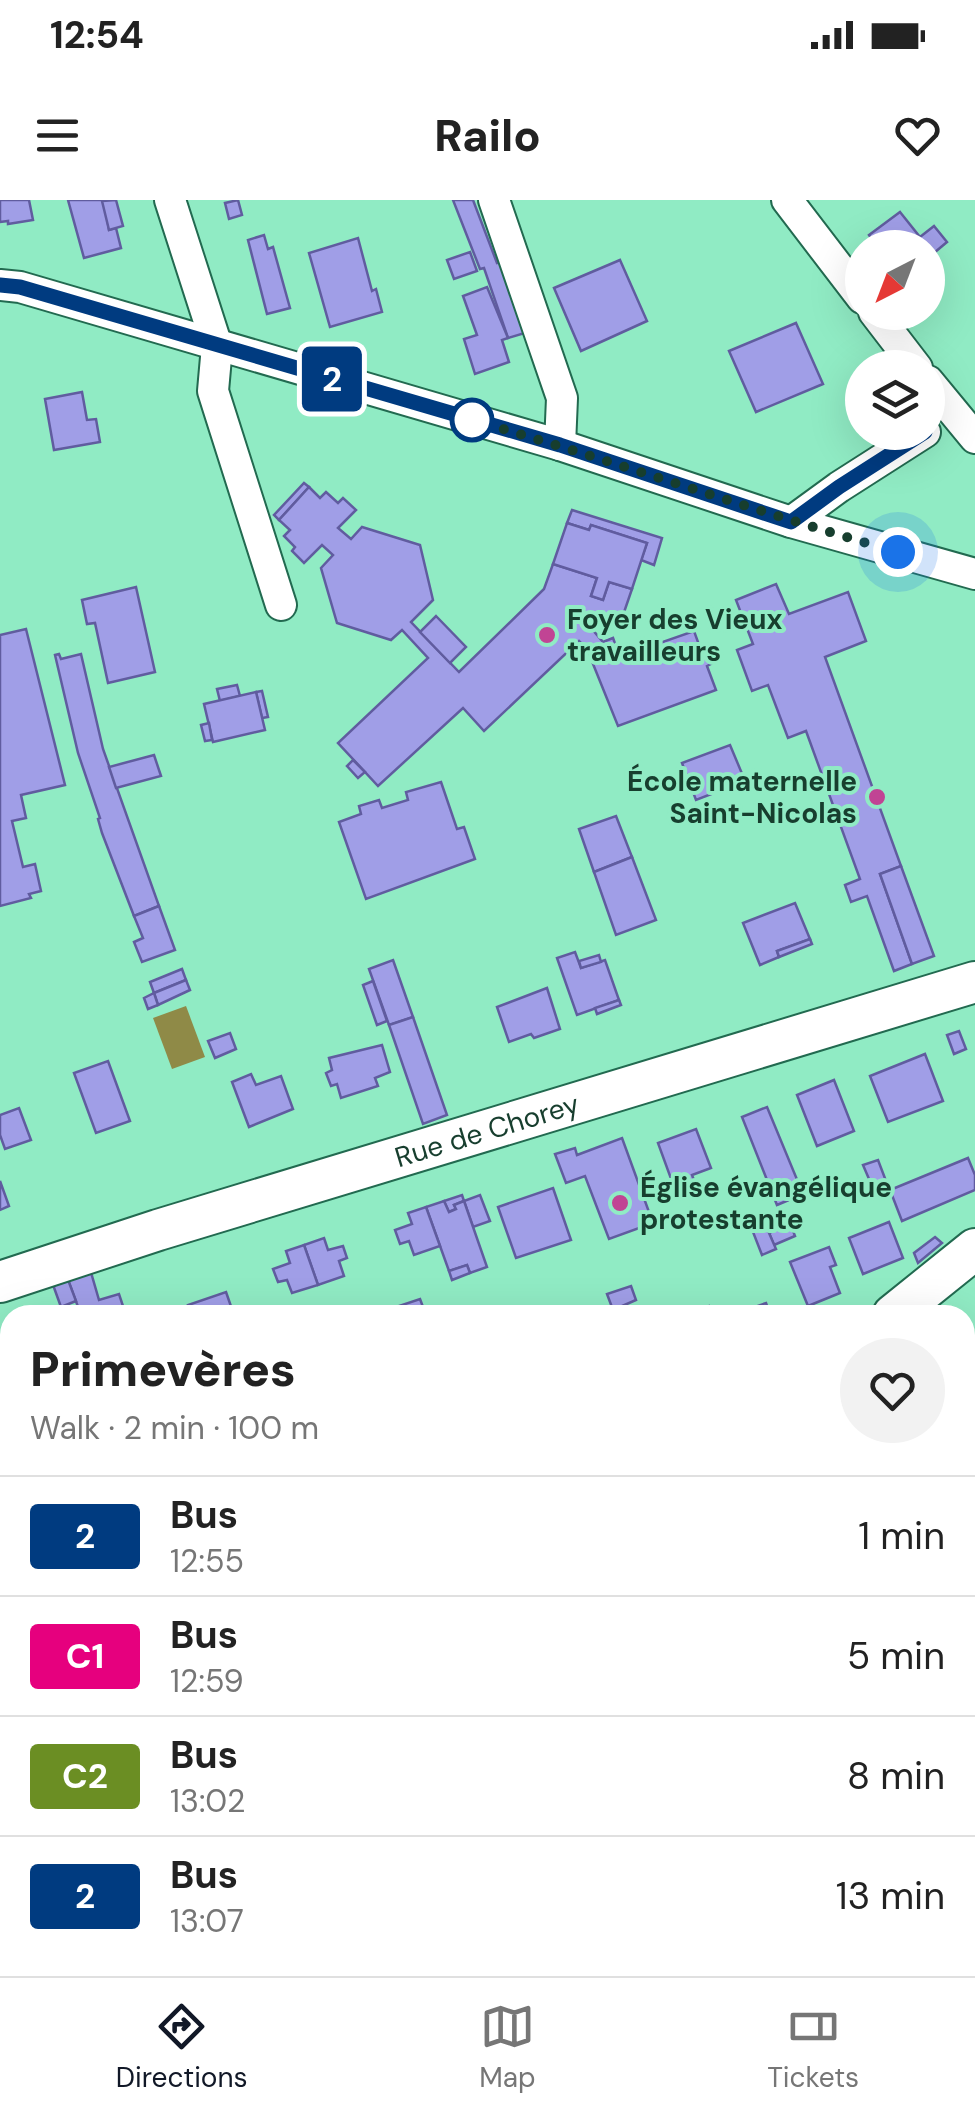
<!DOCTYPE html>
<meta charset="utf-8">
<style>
body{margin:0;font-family:"DM Sans",sans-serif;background:#f2f2f2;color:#222;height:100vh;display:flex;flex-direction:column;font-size:38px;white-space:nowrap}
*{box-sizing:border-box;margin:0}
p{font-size:32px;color:#767676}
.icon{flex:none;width:55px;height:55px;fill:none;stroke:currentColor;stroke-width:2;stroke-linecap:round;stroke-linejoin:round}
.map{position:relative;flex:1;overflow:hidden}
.sheet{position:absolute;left:0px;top:1105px;width:975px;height:672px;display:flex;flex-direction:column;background:#fff;border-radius:30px 30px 0 0;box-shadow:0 10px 40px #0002}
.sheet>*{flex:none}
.badge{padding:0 20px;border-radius:8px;font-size:35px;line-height:65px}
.needle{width:65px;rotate:222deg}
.buttons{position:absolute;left:845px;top:30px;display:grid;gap:20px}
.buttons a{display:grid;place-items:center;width:100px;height:100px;border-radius:50%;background:#fff;box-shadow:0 10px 40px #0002;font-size:50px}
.you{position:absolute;width:50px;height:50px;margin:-25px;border:8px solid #fff;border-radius:50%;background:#1a73e8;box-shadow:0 0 0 15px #1a73e833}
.map>.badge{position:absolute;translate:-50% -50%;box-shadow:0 0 0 5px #fff}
.round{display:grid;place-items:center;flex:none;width:105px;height:105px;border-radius:52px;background:#f2f2f2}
.head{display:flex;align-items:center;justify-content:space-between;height:170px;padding:0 30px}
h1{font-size:48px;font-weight:800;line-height:75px}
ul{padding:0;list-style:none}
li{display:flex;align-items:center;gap:30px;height:120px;padding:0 30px;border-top:2px solid #e0e0e0}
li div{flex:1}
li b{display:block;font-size:38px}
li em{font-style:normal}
li .badge{min-width:110px;font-weight:700;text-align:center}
.status{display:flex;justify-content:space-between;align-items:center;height:70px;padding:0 50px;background:#fff;direction:ltr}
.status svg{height:28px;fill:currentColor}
header{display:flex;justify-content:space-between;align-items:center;height:130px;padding:0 30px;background:#fff;font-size:45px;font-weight:800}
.menu{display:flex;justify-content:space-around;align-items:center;height:140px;border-top:2px solid #e0e0e0;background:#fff;font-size:28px;color:#767676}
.menu a{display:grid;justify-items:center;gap:5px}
.menu .current{color:#111827}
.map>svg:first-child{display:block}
</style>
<div class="status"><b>12:54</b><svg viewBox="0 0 49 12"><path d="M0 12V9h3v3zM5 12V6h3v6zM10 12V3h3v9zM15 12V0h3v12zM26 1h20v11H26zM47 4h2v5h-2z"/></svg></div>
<header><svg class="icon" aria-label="menu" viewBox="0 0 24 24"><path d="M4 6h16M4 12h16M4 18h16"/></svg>Railo<svg class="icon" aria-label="heart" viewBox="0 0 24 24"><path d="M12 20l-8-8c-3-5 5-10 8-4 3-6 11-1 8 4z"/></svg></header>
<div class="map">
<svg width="975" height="1776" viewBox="0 0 975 1776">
<rect width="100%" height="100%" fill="#90ebc4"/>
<path fill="#8f8a47" d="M186,806l19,51 -33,12 -19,-51z"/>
<g fill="#a09ee7" stroke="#605c9f" stroke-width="2.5">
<path d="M0,0h29l4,20 -25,4v-3l-8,1z"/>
<path d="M68,0h36l5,30 7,-2 5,20 -37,10z"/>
<path d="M116,0l7,26 -14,4 -7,-29z"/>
<path d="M238,0l4,15 -13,4 -4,-16z"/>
<path d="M453,0h20l24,63 4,-1 24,71 -17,5 -24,-70 -4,1z"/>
<path d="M900,12l20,25 14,-11 13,16 -19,16v-10h-50l-9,-13z"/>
<path d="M264,35l4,14 5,-2 17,61 -23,6 -19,-74z"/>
<path d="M358,38l14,53 4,-2 6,23 -52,15 -21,-74z"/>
<path d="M470,52l7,19 -23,8 -7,-19z"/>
<path d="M620,60l27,61 -66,30 -27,-63z"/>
<path d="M487,87l21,51 -6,2 7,22 -34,12 -11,-35 13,-4 -14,-39z"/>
<path d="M796,123l27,61 -67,28 -27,-61z"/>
<path d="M82,192l5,28 9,-1 4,23 -46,8 -9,-51z"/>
<path d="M304,283l5,4 -30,33 -5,-5z"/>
<path d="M309,287l11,11 6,-6 12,11 5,-5 13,12 -18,18 13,11 11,-12 58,18 13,55 -22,22 48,50 85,-83 9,-25 44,14 -6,18 12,4 6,-18 23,7 -12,35 -17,-5 -11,10 11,13 10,-4 7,19 74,-26 9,25 6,-2 4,9 -6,3 9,24 -98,36 -31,-77 -8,-8 -95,90 -21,-23 -85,78 -40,-43 90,-85 -26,-28 -11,10 -54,-17 -16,-55 12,-13 -11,-10 -18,18 -12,-12 3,-4 -11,-11 6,-6 -11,-10z"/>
<path d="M572,310l90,28 -8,27 -13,-5 6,-17 -56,-18 -2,5 -22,-7z"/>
<path d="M567,323l22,7 2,-5 56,18 -15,46 -23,-7 -6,18 -12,-4 6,-18 -44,-14z"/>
<path d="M776,384l13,30 59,-22 18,49 -41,16 76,209 -21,8 32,90 -18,7 -27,-75 -16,6 -6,-17 15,-6 -54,-148 -18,7 -20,-53 -16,6 -15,-41 16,-6 -17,-44z"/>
<path d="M136,387l19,85 -47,11 -13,-60 -8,1 -5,-24z"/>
<path d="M436,416l30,31 -16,16 -30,-31z"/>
<path d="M26,429l39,156 -44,10 5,23 -14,3 11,46 12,-3 6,27 -12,3 2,4 -31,8v-271z"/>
<path d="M59,454l2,5 20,-5 22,95 56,157 -25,10 -32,-83 -4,-14 2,-1 -22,-65 -23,-98z"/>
<path d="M237,485l3,11 -20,5 -3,-12z"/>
<path d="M262,491l6,26 -6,1 -6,-26z"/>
<path d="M256,492l9,38 -52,12 -9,-38z"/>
<path d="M209,523l3,17 -7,1 -4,-16z"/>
<path d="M730,545l13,31 -31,12 2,5 -18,7 -14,-37z"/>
<path d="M154,555l7,21 -45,12 -7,-21z"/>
<path d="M353,560l12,12 -7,6 -11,-12z"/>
<path d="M441,582l16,47 7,-2 11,32 -109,40 -27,-77 22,-8 -2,-8 20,-6 3,8 26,-8 -2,-8z"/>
<path d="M616,616l16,41 -38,15 -15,-43z"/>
<path d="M632,657l24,63 -40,15 -22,-63z"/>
<path d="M901,666l33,90 -22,8 -32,-90z"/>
<path d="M795,703l15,36 -33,12 2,6 -19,8 -17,-42z"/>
<path d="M159,706l16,44 -33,12 -8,-20 9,-4 -9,-22z"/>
<path d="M810,739l2,5 -33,13 -2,-6z"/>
<path d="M575,752l6,16 24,-8 14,40 -42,15 -20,-57z"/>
<path d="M599,755l2,7 -20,6 -2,-7z"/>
<path d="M393,760l20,57 -24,8 -20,-56z"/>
<path d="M182,769l4,11 -32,13 -4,-11z"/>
<path d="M186,780l4,10 -32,15 -4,-12z"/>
<path d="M373,781l14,40 -10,4 -14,-40z"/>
<path d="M547,788l13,41 -26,9 -3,-4 -22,8 -12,-35z"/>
<path d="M154,793l4,12 -10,4 -4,-11z"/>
<path d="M619,800l2,5 -24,9 -2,-6z"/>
<path d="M413,817l34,98 -24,9 -34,-99z"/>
<path d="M959,831l7,18 -12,5 -7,-19z"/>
<path d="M230,833l6,16 -21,9 -7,-17z"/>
<path d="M382,845l8,27 -15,6 3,8 -37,12 -4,-14 -6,2 -5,-13 6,-3 -3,-12z"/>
<path d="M925,854l18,47 -55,21 -18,-46z"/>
<path d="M108,861l22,60 -34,12 -22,-60z"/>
<path d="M251,874l5,11 25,-9 12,33 -44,18 -17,-45z"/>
<path d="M834,880l20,51 -37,15 -20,-51z"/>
<path d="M767,907l36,87 -26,11 -35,-88z"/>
<path d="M19,908l12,32 -26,9 -5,-14v-20z"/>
<path d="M696,929l15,39 -19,7 6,16 -20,7 -20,-55z"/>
<path d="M622,938l31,85 -44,16 -24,-63 -19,7 -11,-29 20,-6 2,7z"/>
<path d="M968,958l7,17v15l-73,31 -12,-31z"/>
<path d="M878,960l8,21 -14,5 -9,-21z"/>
<path d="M0,981l9,25 -9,4z"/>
<path d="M553,988l18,52 -55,18 -18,-51z"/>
<path d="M462,995l2,6 -10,4 2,4 -7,3 -5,-11z"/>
<path d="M480,995l10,26 -17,6 -9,-26z"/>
<path d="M444,1001l5,11 7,-3 -2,-4 10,-4 23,66 -17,6 -3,-8 -18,6 -23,-64z"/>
<path d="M426,1007l14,39 -26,9 -5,-14 -9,3 -5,-14 17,-6 -4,-11z"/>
<path d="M889,1022l14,36 -40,16 -14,-36z"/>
<path d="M790,1023l5,13 -21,9 -5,-12z"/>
<path d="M766,1026l10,23 -14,6 -9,-23z"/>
<path d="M935,1037l7,6 -24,20 -4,-10z"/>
<path d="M324,1038l4,12 15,-4 4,12 -8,3 5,15 -26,9 -14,-40z"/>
<path d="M304,1045l14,40 -26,8 -5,-13 -9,2 -5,-13 17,-6 -4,-12z"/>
<path d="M829,1047l7,18 -6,2 10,26 -32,13 -18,-44z"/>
<path d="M467,1065l3,8 -18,7 -3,-9z"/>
<path d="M90,1069l9,31 20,-6 7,21h-45l-14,-38z"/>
<path d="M67,1077l9,24 -15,6 -9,-25z"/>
<path d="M631,1086l5,14 -23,10 -6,-16z"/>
<path d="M226,1092l8,23h-43l-3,-10z"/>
<path d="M420,1099l6,16h-30l-3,-7z"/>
<path d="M766,1103l4,12h-38z"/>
<path d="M709,1106l3,9h-15l-2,-4z"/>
<path d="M78,1107l3,8h-27z"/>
<path d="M975,1139v29l-10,-23z"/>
<path d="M975,1281v42l-9,5 -1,-42z"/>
<path d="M965,1403l9,17 -9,6z"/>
<path d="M4,1628l6,14v34l-10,4v-50z"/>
<path d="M974,1646l1,2v23l-9,-21z"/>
<path d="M102,1768h51l7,8h-50z"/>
<path d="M409,1768h17l3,6 -16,2z"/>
<path d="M426,1768h68l4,8h-74l5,-2z"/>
<path d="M682,1768h28l4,8h-28z"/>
</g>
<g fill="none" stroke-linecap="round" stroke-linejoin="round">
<g stroke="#226a50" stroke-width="34">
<g id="street">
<path d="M170,0l47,146 -4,45 68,214"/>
<path d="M494,0l68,198 -2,47"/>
<path d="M787,0l75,98"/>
<path d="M0,85l20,2 540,158 231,77 184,52"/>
<path d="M874,112l43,56"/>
<path d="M928,181l47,57"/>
<path d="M791,322l48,-35 86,-55"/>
</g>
</g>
<g stroke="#226a50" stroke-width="44">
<g id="secondary">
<path id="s1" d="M0,1082l158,-52 817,-248"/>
<path d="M893,1115l82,-66"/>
<path d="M0,1544l10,10"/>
<path d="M252,1768l9,8"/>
</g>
</g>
<use href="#street" stroke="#fff" stroke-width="30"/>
<use href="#secondary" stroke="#fff" stroke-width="40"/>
</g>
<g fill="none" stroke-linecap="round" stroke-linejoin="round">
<g stroke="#fff" stroke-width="22">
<path id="line" d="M0,85l20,2 540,158 231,77 48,-35 86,-55"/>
</g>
<use href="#line" stroke="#003b80" stroke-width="15"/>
<path stroke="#173e2e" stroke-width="10" stroke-dasharray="0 18" d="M472,220l-10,-3c147,42 290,94 436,135"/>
</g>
<circle fill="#fff" stroke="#003b80" stroke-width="5" cx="472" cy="220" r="20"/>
<g fill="#c14494" stroke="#90ebc4" stroke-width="4">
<circle cx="547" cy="435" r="10"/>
<circle cx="877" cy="597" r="10"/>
<circle cx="620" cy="1003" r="10"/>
</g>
<g text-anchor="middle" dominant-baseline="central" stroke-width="8" stroke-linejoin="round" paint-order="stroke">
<g font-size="28" font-weight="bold" fill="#173e2e" stroke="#90ebc4" text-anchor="start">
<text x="567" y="419">Foyer des Vieux<tspan x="567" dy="32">travailleurs</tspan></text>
<text x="857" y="581" text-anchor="end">École maternelle<tspan x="857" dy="32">Saint-Nicolas</tspan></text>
<text x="640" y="987">Église évangélique<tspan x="640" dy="32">protestante</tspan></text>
</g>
<g font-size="28" fill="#173e2e" stroke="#90ebc4">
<text stroke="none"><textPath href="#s1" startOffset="510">Rue de Chorey</textPath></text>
</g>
</g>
</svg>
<div class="buttons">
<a><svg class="needle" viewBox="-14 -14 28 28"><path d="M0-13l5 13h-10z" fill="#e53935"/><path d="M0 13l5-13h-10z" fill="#767676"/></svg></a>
<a><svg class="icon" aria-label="layers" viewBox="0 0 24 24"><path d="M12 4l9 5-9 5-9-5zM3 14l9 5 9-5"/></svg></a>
</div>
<div class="you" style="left:898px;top:352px"></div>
<b class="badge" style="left:332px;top:179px;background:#003b80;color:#fff">2</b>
<section class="sheet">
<div class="head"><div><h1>Primevères</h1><p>Walk · 2 min · 100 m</p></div><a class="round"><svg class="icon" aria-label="heart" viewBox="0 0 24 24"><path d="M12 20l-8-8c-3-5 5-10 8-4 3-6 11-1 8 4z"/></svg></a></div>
<ul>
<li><span class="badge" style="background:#003b80;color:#fff">2</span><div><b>Bus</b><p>12:55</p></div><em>1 min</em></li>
<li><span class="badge" style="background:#e6007e;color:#fff">C1</span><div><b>Bus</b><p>12:59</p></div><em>5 min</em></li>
<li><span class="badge" style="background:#6b8e23;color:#fff">C2</span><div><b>Bus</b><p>13:02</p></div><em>8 min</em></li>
<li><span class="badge" style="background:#003b80;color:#fff">2</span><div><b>Bus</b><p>13:07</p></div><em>13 min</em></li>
</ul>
</section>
</div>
<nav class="menu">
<a class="current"><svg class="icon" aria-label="directions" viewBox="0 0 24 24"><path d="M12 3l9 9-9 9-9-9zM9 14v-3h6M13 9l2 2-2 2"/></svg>Directions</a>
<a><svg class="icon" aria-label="map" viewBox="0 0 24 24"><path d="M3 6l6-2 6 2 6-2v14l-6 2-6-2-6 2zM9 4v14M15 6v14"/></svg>Map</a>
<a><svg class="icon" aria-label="tickets" viewBox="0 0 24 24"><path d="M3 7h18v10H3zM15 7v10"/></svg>Tickets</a>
</nav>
